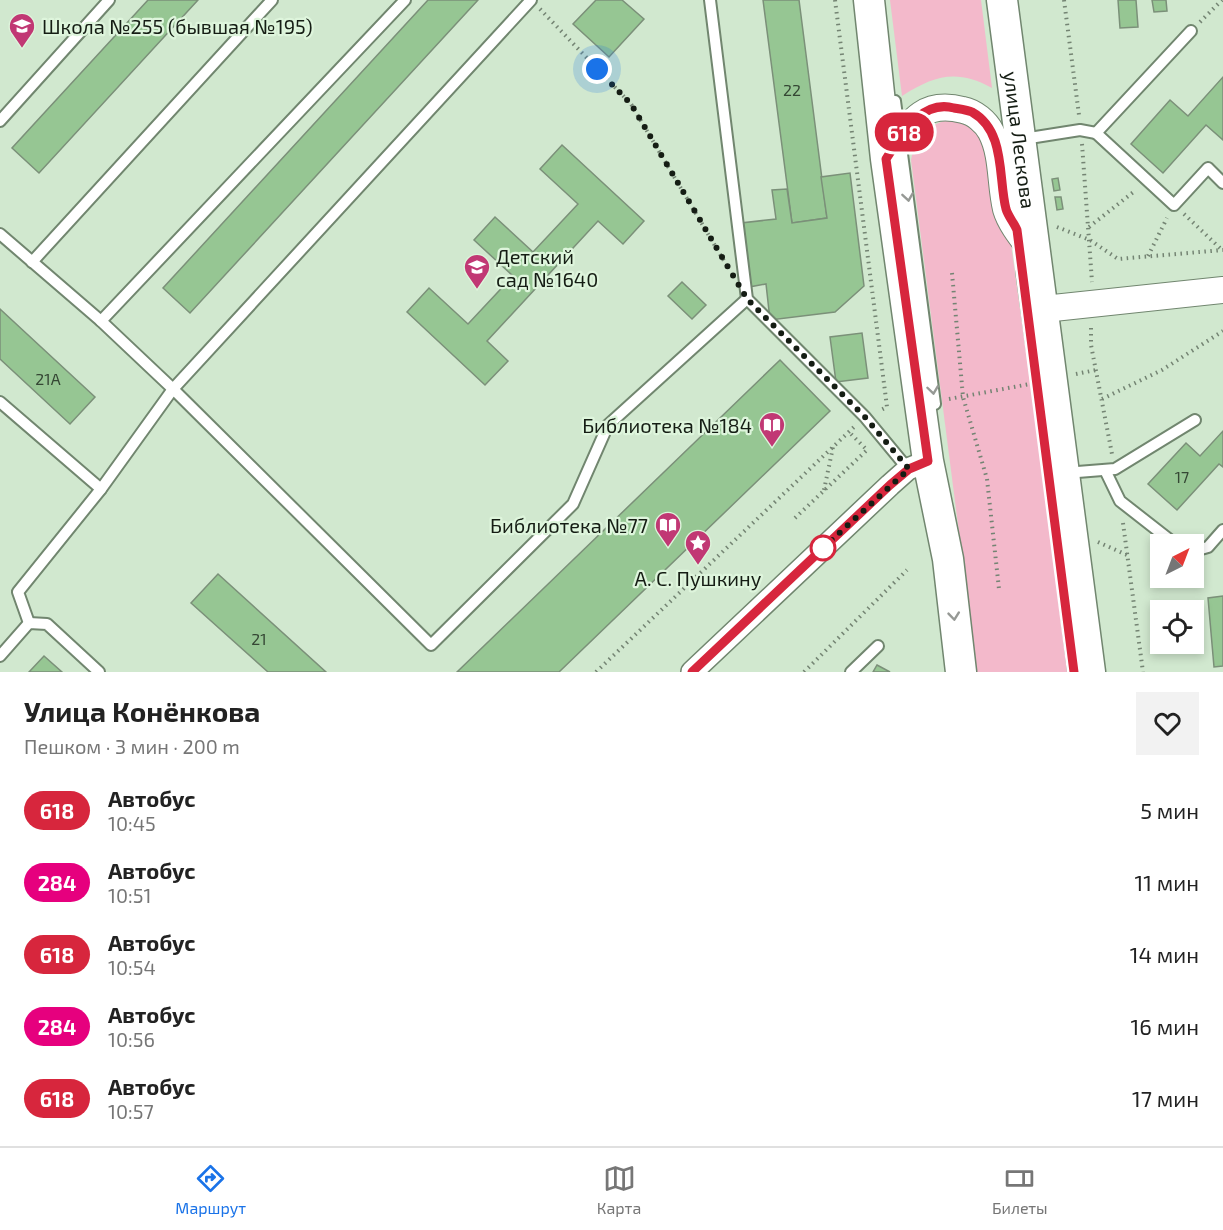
<!DOCTYPE html>
<html lang="ru">
<meta charset="utf-8">
<style>
body{margin:0;font-family:"Exo 2",sans-serif;background:#f2f2f2;color:#222;height:100vh;display:flex;flex-direction:column;font-size:22px;white-space:nowrap}
*{box-sizing:border-box;margin:0}
p{font-size:20px;color:#767676}
.icon{flex:none;width:33px;height:33px;fill:none;stroke:currentColor;stroke-width:2;stroke-linecap:round;stroke-linejoin:round}
.map{position:relative;height:672px;overflow:hidden}
.panel{display:flex;flex-direction:column;background:#fff;flex:1}
.panel>*{flex:none}
.badge{padding:0 12px;border-radius:20px;font-size:21px;line-height:39px}
.needle{width:39px;rotate:42deg}
.buttons{position:absolute;left:1150px;top:534px;display:grid;gap:12px}
.buttons a{display:grid;place-items:center;width:54px;height:54px;border-radius:0px;background:#fff;box-shadow:0 3px 9px #0003;font-size:30px}
.you{position:absolute;width:30px;height:30px;margin:-15px;border:4px solid #fff;border-radius:50%;background:#1a73e8;box-shadow:0 0 0 9px #1a73e833}
.map>.badge{position:absolute;translate:-50% -50%;box-shadow:0 0 0 3px #fff}
.round{display:grid;place-items:center;flex:none;width:63px;height:63px;border-radius:0px;background:#f2f2f2}
.summary{display:flex;align-items:center;justify-content:space-between;height:102px;padding:0 24px}
h1{font-size:28px;font-weight:700;line-height:45px}
ul{padding:0;list-style:none}
li{display:flex;align-items:center;gap:18px;height:72px;padding:0 24px}
li div{flex:1}
li b{display:block;font-size:22px}
li em{font-style:normal}
li .badge{min-width:66px;font-weight:700;text-align:center}
.dock{display:flex;justify-content:space-around;align-items:center;height:84px;border-top:2px solid #e0e0e0;background:#fff;font-size:16px;color:#767676}
.dock a{display:grid;justify-items:center;gap:3px}
.dock .current{color:#1a73e8}
.map>svg:first-child{display:block}
</style>
<div class="map">
<svg width="1223" height="672" viewBox="0 0 1223 672">
<rect width="100%" height="100%" fill="#d1e8cf"/>
<g fill="#f3b9cb">
<path d="M890,0h91l11,88c-35,-19 -57,-13 -90,8z"/>
<path d="M959,119l25,14 26,104 60,435h-93l-66,-512c5,-27 22,-40 48,-41z"/>
</g>
<g fill="#96c693" stroke="#7b9079" stroke-width="1.5">
<path d="M148,0h50l-159,173 -27,-25z"/>
<path d="M428,0h50l-288,313 -27,-25z"/>
<path d="M596,0h26l22,19 -35,38 -36,-33z"/>
<path d="M763,0h36l28,218 -35,5z"/>
<path d="M1118,0h18l2,27 -18,1z"/>
<path d="M1152,0h14l1,11 -13,1z"/>
<path d="M1223,77v63l-17,-15 -43,48 -32,-29 39,-44 18,16z"/>
<path d="M562,145l82,76 -21,23 -25,-23 -111,120 21,20 -23,24 -78,-73 22,-24 39,36 45,-48 -39,-36 21,-23 38,35 45,-48 -38,-35z"/>
<path d="M850,173l14,113 -29,26 -65,8 -4,-36 -17,3 -8,-64 35,-4 -4,-29 15,-1 5,34 35,-5 -6,-41z"/>
<path d="M1058,178l2,12 -6,1 -2,-12z"/>
<path d="M1055,197h6l2,12 -6,1z"/>
<path d="M682,282l24,23 -14,14 -24,-23z"/>
<path d="M0,309l95,88 -25,27 -70,-65z"/>
<path d="M862,333l6,45 -32,4 -6,-45z"/>
<path d="M780,360l50,51 -271,261h-102z"/>
<path d="M1223,431v36l-4,-3 -42,46 -29,-26 38,-41 14,13z"/>
<path d="M218,574l108,98h-58l-77,-69z"/>
<path d="M1223,596v70l-9,1 -6,-69z"/>
<path d="M44,656l18,16h-33z"/>
<path d="M877,665l13,7h-17z"/>
</g>
<g fill="none" stroke-linecap="round" stroke-linejoin="round">
<g stroke="#71866f" stroke-width="14">
<g id="service">
<path d="M710,0l37,299 118,118 43,52"/>
<path d="M1191,31l-95,102 78,72 34,-37 15,15"/>
<path d="M895,101l40,303"/>
<path d="M0,121l109,-121"/>
<path d="M1023,139l57,-9 16,3"/>
<path d="M0,234l101,87 72,68 258,256 142,-141 35,-79 139,-126"/>
<path d="M32,262l240,-262"/>
<path d="M1022,271l11,80"/>
<path d="M101,321l304,-321"/>
<path d="M0,402l101,87"/>
<path d="M1105,470l15,31 55,43"/>
<path d="M1065,473l50,-4 80,-49"/>
<path d="M1194,551l14,-4 15,-17"/>
<path d="M1063,580l11,92"/>
<path d="M29,623l-11,-31 83,-103 72,-100 358,-389"/>
<path d="M0,656l29,-33 18,1 52,48"/>
<path d="M851,672l27,-26"/>
</g>
</g>
<g stroke="#71866f" stroke-width="24">
<path id="minor" d="M692,672l198,-187 18,-16 20,-8"/>
</g>
<g stroke="#71866f" stroke-width="28">
<g id="tertiary">
<path d="M886,159c23,-33 33,-60 77,-49 11,2 23,12 28,22 12,23 9,52 15,77 5,17 20,33 30,47"/>
<path d="M1044,309l179,-19"/>
</g>
</g>
<g stroke="#71866f" stroke-width="33">
<g id="secondary">
<path d="M869,0l17,159 42,302 20,98 13,113"/>
<path id="s1" d="M1002,0l88,672"/>
</g>
</g>
<g stroke="#748473" stroke-width="4" stroke-dasharray="1.5 4.5" stroke-linecap="butt">
<path d="M835,0l52,407 -8,4"/>
<path d="M1064,0l15,115"/>
<path d="M540,9l91,95 96,162"/>
<path d="M1200,22l22,-22"/>
<path d="M1082,144l10,138"/>
<path d="M1184,214l38,36"/>
<path d="M1057,227l33,13 28,19 105,-9"/>
<path d="M1089,227l47,-37"/>
<path d="M1148,256l19,-38"/>
<path d="M952,273l11,124 24,82 12,110"/>
<path d="M1091,328v17l21,109"/>
<path d="M1076,374l20,-4"/>
<path d="M949,399l81,-15"/>
<path d="M1102,399l60,-29 61,-39"/>
<path d="M824,490l9,-43"/>
<path d="M795,518l72,-68 -18,-18"/>
<path d="M1123,523l20,149"/>
<path d="M1098,542l29,13"/>
<path d="M596,672l259,-246"/>
<path d="M804,672l103,-102"/>
</g>
<use href="#service" stroke="#fff" stroke-width="10"/>
<use href="#minor" stroke="#fff" stroke-width="21"/>
<use href="#tertiary" stroke="#fff" stroke-width="26"/>
<use href="#secondary" stroke="#fff" stroke-width="30"/>
</g>
<defs><path id="oneway-chevron" d="M-2-3.5L2.5 0L-2 3.5" fill="none" stroke-width="1.6" stroke-linecap="round" stroke-linejoin="round" transform="scale(1.5)"/></defs>
<g stroke="#969995">
<use href="#oneway-chevron" transform="translate(908 197) rotate(81)"/>
<use href="#oneway-chevron" transform="translate(933 390) rotate(82)"/>
<use href="#oneway-chevron" transform="translate(954 616) rotate(84)"/>
</g>
<g fill="none" stroke-linecap="round" stroke-linejoin="round">
<g stroke="#fff" stroke-width="14">
<path id="line" d="M692,672l198,-187 19,-16 19,-8 -42,-302c16,-24 35,-60 68,-51 6,1 14,2 18,4 34,19 26,66 34,97 2,7 8,14 11,21l57,442"/>
</g>
<use href="#line" stroke="#d7263d" stroke-width="9"/>
<path stroke="#151d14" stroke-width="6" stroke-dasharray="0 10.8" d="M597,69l34,35 116,195 118,118 44,52 -86,79"/>
</g>
<defs>
<g id="school-pin" transform="scale(1.35)"><path d="M0 17L-7.5 6A9.5 9.5 0 1 1 7.5 6Z" fill="#c13874" stroke="#def5dc"/><path d="M0-5L7-2L0 1L-7-2ZM-4 1L0 2.5L4 1V4Q0 6-4 4Z" fill="#fff"/></g>
<g id="library-pin" transform="scale(1.35)"><path d="M0 17L-7.5 6A9.5 9.5 0 1 1 7.5 6Z" fill="#c13874" stroke="#def5dc"/><path d="M-6-4Q-3-5.5-.7-3.5V5Q-3 3-6 4ZM6-4Q3-5.5 .7-3.5V5Q3 3 6 4Z" fill="#fff"/></g>
<g id="sight-pin" transform="scale(1.35)"><path d="M0 17L-7.5 6A9.5 9.5 0 1 1 7.5 6Z" fill="#c13874" stroke="#def5dc"/><path d="M0-6L1.8-2.2L6-1.7L2.9 1.2L3.7 5.4L0 3.3L-3.7 5.4L-2.9 1.2L-6-1.7L-1.8-2.2Z" fill="#fff"/></g>
</defs>
<g fill-rule="evenodd">
<use href="#school-pin" x="22" y="26"/>
<use href="#school-pin" x="477" y="267"/>
<use href="#library-pin" x="772" y="425"/>
<use href="#library-pin" x="668" y="525"/>
<use href="#sight-pin" x="698" y="543"/>
</g>
<circle fill="#fff" stroke="#d7263d" stroke-width="3" cx="823" cy="548" r="12"/>
<g text-anchor="middle" dominant-baseline="central" stroke-width="4.5" stroke-linejoin="round" paint-order="stroke">
<g font-size="16" fill="#354734">
<text x="792" y="89">22</text>
<text x="48" y="378">21А</text>
<text x="1182" y="476">17</text>
<text x="259" y="638">21</text>
</g>
<g font-size="20" fill="#151d14" stroke="#def5dc" text-anchor="start">
<text x="42" y="26">Школа №255 (бывшая №195)</text>
<text x="496" y="256">Детский<tspan x="496" dy="23">сад №1640</tspan></text>
<text x="752" y="425" text-anchor="end">Библиотека №184</text>
<text x="648" y="525" text-anchor="end">Библиотека №77</text>
<text x="698" y="578" text-anchor="middle">А. С. Пушкину</text>
</g>
<g font-size="20" fill="#151d14" stroke="#def5dc">
<text stroke="none"><textPath href="#s1" startOffset="141">улица Лескова</textPath></text>
</g>
</g>
</svg>
<div class="buttons">
<a><svg class="needle" viewBox="-14 -14 28 28"><path d="M0-13l5 13h-10z" fill="#e53935"/><path d="M0 13l5-13h-10z" fill="#767676"/></svg></a>
<a><svg class="icon" aria-label="locate" viewBox="0 0 24 24"><circle cx="12" cy="12" r="6"/><path d="M12 2v4M12 18v4M2 12h4M18 12h4"/></svg></a>
</div>
<div class="you" style="left:597px;top:69px"></div>
<b class="badge" style="left:904px;top:132px;background:#d7263d;color:#fff">618</b>
</div>
<section class="panel">
<div class="summary"><div><h1>Улица Конёнкова</h1><p>Пешком · 3 мин · 200 m</p></div><a class="round"><svg class="icon" aria-label="heart" viewBox="0 0 24 24"><path d="M12 20l-8-8c-3-5 5-10 8-4 3-6 11-1 8 4z"/></svg></a></div>
<ul>
<li><span class="badge" style="background:#d7263d;color:#fff">618</span><div><b>Автобус</b><p>10:45</p></div><em>5 мин</em></li>
<li><span class="badge" style="background:#e6007e;color:#fff">284</span><div><b>Автобус</b><p>10:51</p></div><em>11 мин</em></li>
<li><span class="badge" style="background:#d7263d;color:#fff">618</span><div><b>Автобус</b><p>10:54</p></div><em>14 мин</em></li>
<li><span class="badge" style="background:#e6007e;color:#fff">284</span><div><b>Автобус</b><p>10:56</p></div><em>16 мин</em></li>
<li><span class="badge" style="background:#d7263d;color:#fff">618</span><div><b>Автобус</b><p>10:57</p></div><em>17 мин</em></li>
</ul>
</section>
<nav class="dock">
<a class="current"><svg class="icon" aria-label="directions" viewBox="0 0 24 24"><path d="M12 3l9 9-9 9-9-9zM9 14v-3h6M13 9l2 2-2 2"/></svg>Маршрут</a>
<a><svg class="icon" aria-label="map" viewBox="0 0 24 24"><path d="M3 6l6-2 6 2 6-2v14l-6 2-6-2-6 2zM9 4v14M15 6v14"/></svg>Карта</a>
<a><svg class="icon" aria-label="tickets" viewBox="0 0 24 24"><path d="M3 7h18v10H3zM15 7v10"/></svg>Билеты</a>
</nav>
